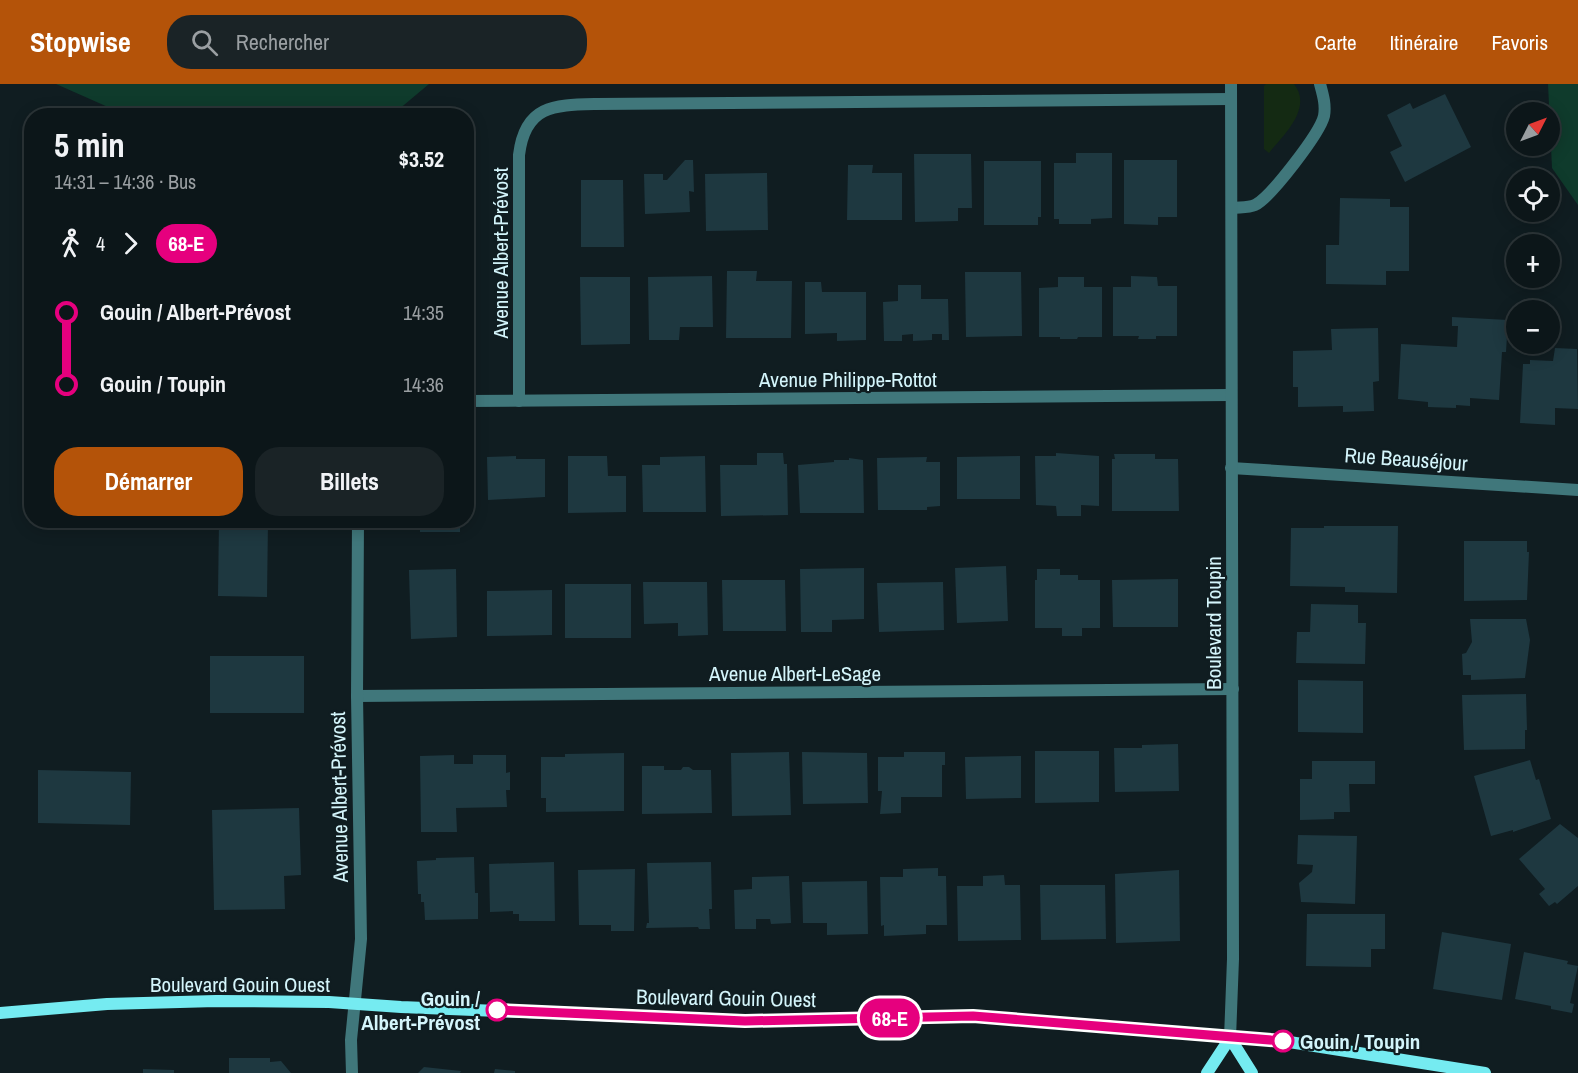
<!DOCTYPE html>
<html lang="fr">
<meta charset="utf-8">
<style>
body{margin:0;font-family:"Archivo Narrow",sans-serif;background:#1a2326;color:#f1f3f6;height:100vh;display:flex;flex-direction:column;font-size:22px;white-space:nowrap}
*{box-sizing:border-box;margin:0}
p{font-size:20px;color:#9a9fa2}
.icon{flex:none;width:33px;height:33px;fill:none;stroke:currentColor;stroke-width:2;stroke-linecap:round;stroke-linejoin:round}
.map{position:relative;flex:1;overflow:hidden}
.side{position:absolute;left:24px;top:24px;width:450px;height:420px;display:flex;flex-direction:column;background:#0c1619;border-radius:24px;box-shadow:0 3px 15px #0003,0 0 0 2px #2c3538}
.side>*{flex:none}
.badge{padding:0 12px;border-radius:20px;font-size:21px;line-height:39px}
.needle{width:39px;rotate:48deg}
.controls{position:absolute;left:1506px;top:18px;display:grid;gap:12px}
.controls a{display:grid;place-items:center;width:54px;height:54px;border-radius:50%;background:#0c1619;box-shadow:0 3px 15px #0003,0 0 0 2px #2c3538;font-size:30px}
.map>.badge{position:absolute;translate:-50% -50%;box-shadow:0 0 0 3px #fff}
.legs{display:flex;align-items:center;gap:9px;height:66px;padding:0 30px;font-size:20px}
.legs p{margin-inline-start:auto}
.summary{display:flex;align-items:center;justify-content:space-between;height:102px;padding:0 30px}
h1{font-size:33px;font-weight:700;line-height:45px}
.action{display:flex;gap:12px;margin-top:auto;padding:12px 30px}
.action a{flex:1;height:69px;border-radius:24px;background:#b45309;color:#fff;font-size:24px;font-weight:700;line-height:69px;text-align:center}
.action a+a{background:#1a2326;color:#f1f3f6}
ul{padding:0 30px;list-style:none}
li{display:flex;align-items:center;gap:21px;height:72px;font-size:22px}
li i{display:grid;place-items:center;width:9px;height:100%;margin:0 8px;background:currentColor}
li i::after{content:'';width:15px;height:15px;margin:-8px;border:4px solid;border-radius:50%;background:#0c1619}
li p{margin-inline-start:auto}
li:first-child i{background:linear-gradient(#0000 50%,currentColor 0)}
li:last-child i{background:linear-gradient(currentColor 50%,#0000 0)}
header{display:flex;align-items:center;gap:36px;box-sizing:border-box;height:84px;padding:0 30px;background:#b45309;color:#fff}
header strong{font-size:28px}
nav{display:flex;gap:33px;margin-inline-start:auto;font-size:21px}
.search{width:420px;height:54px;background:#1a2326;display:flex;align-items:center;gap:15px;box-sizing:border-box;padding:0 21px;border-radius:24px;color:#9a9fa2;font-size:22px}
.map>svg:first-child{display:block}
</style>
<header>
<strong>Stopwise</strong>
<div class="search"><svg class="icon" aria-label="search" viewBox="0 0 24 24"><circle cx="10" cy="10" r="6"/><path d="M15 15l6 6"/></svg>Rechercher</div>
<nav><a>Carte</a><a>Itinéraire</a><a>Favoris</a></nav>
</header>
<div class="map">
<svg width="1578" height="989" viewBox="0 0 1578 989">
<rect width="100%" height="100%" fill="#101d21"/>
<path fill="#142a13" d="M1266,0h28c19,24 -10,51 -25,69l-5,-4v-63z"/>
<g fill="#0f3b2c">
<path d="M56,0h373l-31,26 -10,5h-262z"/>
<path d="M1548,0h30v121l-26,-37z"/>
</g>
<g fill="#1e3840">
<path d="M1445,10l26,53 -66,35 -15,-30 12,-6 -15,-31 23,-12 3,6z"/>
<path d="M1076,69h36v65l-21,1v5h-32v-5h-5v-56h22z"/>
<path d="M914,70h57l1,54h-14v13l-43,1z"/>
<path d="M685,76h8l1,32 -5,-1 1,21 -45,2 -1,-40h19v6h4z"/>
<path d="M1124,76h53v57h-19v8l-34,-1z"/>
<path d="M984,77h57v56h-3v8h-54z"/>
<path d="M848,81h25l-1,8h30v47h-55z"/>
<path d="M767,89l1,57 -62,1 -1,-57z"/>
<path d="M581,96h42l1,67h-43z"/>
<path d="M1340,114l50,1v8h19v64h-23v14l-60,-1v-39h13z"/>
<path d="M25,151h7v86l-5,1z"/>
<path d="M727,187h30l-1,10h36l-1,57h-65z"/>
<path d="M965,188h56l1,64 -56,1z"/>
<path d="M712,192l1,51h-33l-1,13h-30l-1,-63z"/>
<path d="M1131,192l26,1 1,9h19v50h-21v3h-18l1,-3h-26v-49h18z"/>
<path d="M580,193h50v67l-49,1z"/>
<path d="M1058,193h26v10h18v50h-24l-1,2h-17v-2h-21v-49l19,-1z"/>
<path d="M805,198h16l1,10h44v48l-29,1v-8l-32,1z"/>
<path d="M898,201h23v14h27l1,41h-7v-6h-10v6l-19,1v-7l-11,1v6h-18l-1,-39 15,-1z"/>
<path d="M1452,233l56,3 -2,32h-4l-3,48 -29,-2v8l-14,-1v3l-28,-1v-5l-30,-3 3,-55 56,3 1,-21h-6z"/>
<path d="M1378,244l1,53 -6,1 1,29 -31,1v-6l-45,1v-20h-5v-36l39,-1 -1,-21z"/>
<path d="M1555,264l22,1 1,60 -23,-1v17l-35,-2 3,-59h7v-4l23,1z"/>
<path d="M757,369h26l1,11h3l1,51 -67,1 -1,-51h37z"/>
<path d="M1056,369l43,3v50l-18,-1v11h-24l-1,-10 -20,-1 -1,-49h21z"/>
<path d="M1114,370h41v5h23l1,52h-67v-52h3z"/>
<path d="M516,372v3h29v38l-57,3 -1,-43z"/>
<path d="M568,372h39l1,20h18v36l-58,1z"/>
<path d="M705,372l1,56h-63l-1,-47h18v-8z"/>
<path d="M1020,372v43h-63v-42z"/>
<path d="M927,373l-1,5h14v44l-13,1v3h-49l-1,-52z"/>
<path d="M849,374l14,2 1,53h-64l-2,-48 36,-3v-2h15z"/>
<path d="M219,436h49l-1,77 -49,-1z"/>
<rect x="420" y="436" width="40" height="12"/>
<path d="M1324,442h74l-1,67 -52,-1v-5l-55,-1 1,-58h33z"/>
<path d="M1464,457h63v11h2l-2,48 -63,1z"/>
<path d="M1006,482l2,55 -51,2 -2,-55z"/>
<path d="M864,484v51l-32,1v12h-31l-1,-63z"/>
<path d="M456,485l1,68 -46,2 -2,-69z"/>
<path d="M1037,485h23v6h18v5h22v48h-18v8h-20v-8h-27v-48h2z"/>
<path d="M1178,495v48h-65l-1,-47z"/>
<path d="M722,496h63l1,51h-63z"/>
<path d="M643,498h64l1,53 -30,1v-13l-34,1z"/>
<path d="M943,498l1,48 -65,2 -2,-49z"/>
<rect x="565" y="500" width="66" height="54"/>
<path d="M552,506v45l-65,1v-45z"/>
<path d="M1311,520l47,1v18h8l-1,41 -69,-1 1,-31h13z"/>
<path d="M1470,535h56l4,21 -5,38 -54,2v-5h-8l-1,-21 4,-1 6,-11z"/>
<rect x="210" y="572" width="94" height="57"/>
<path d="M1298,596l65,1v52l-65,-1z"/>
<path d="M1526,610l1,36h-2v19l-61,1 -2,-55z"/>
<path d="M1178,660l1,47 -64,1 -1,-44h28v-3z"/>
<path d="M1035,667h64v51l-64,1z"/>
<path d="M789,668l2,63 -59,1 -1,-63z"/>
<path d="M802,668l65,1 1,50 -65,1z"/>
<path d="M904,668h41v13h-3v32h-41v16l-21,1 2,-23h-4v-34h26z"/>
<path d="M624,669v58l-78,1v-14h-5v-41h24v-3z"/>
<path d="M454,671v9h19v-9h33v18l4,-1v18h-4l1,17 -51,1 1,24h-36l-1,-76z"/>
<path d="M1021,672v42l-55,1 -1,-42z"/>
<path d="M1530,676l6,20 3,-1 12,40 -38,13v-2l-22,6 -17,-60z"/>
<path d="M1312,677h63v23h-26l1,28h-16v7l-34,1v-41h12z"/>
<path d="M642,682h22v4h17l2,-3h6l4,3h18l1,43 -70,1z"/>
<path d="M38,686l93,2 -1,53 -92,-2z"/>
<path d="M299,724l2,67 -17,1 1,33 -71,1 -2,-100z"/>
<path d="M1560,740l18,14v48l-21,18 -2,-2 -6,4 -10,-12 6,-5 -26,-30z"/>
<path d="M1298,751l59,1 -2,68 -54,-2 -2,-19 13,-11 1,-7 -16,-1z"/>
<path d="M474,773l1,36h3v26l-53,1 -1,-18h-3v-8h-3l-1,-33 19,-1v-2z"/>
<path d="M554,778l1,59h-36v-7h-6v-3l-23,1 -1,-48z"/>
<path d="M711,778l1,47h-3l1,20h-11l-1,-2 -52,1 1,-5h2l-2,-60z"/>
<path d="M938,784v8h8l1,49h-21v9l-42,2v-11l-3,1 -1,-49h23v-8z"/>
<path d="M635,785l-1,62h-23v-6h-32l-1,-55z"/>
<path d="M1179,786l1,71 -64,2 -1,-69z"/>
<path d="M1004,791l1,10h15l1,55 -63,1 -1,-55h26v-10z"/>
<path d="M789,792l2,47 -20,1 -1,-5h-14v10h-21l-1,-39 18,-1v-12z"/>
<path d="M867,797l1,53 -41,1v-12h-24l-1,-41z"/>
<path d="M1040,801h65l1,54 -65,1z"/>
<path d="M1307,830h78v35h-14v18l-65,-1z"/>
<path d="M1442,848l69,12 -9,56 -69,-11z"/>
<path d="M1524,868l44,9 -1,3 11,2 -8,37 4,1 -2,9 -21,-4v-3l-36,-7z"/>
<path d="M229,974h41v4l11,-1 10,12h-62z"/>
<path d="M424,983l37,4 -1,2h-42z"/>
<path d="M143,985l31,1v3h-31z"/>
<path d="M495,985l20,2v2h-21z"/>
</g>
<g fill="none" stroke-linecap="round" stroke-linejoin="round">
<g stroke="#40777b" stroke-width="12">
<path d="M1232,124c8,-1 16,0 23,-3 16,-8 65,-72 69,-89 2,-11 -1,-21 -4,-32"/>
<path d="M466,317l764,-6"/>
<path d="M519,317v-246c6,-50 35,-50 77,-51l635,-5"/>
<path d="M1231,384l347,22"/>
<path d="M357,612l876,-7"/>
<path d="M1230,954l3,-79 -2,-875"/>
<path d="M352,989l-1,-33 10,-101 -4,-243 1,-176"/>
</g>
<g stroke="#75ebf1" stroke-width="12">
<path d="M0,929l107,-9 109,-3 113,1 72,5 344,14 228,-5 310,25 202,32"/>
<path d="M1230,954l22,35"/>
<path d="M1207,989l23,-35"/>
</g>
</g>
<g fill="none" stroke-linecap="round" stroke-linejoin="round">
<g stroke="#fff" stroke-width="14">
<path id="line-1" d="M497,926l248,11 228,-5 310,25"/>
</g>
<use href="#line-1" stroke="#e6007e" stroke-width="9"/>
</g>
<g fill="#fff" stroke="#e6007e" stroke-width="3">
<circle cx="497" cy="926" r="10"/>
<circle cx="1283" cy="957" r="10"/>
</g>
<g text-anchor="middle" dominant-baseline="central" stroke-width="4.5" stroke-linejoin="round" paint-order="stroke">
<g font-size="21" fill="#d4f5fb" stroke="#101d21">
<text transform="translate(500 169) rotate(-90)">Avenue Albert-Prévost</text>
<text x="848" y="295">Avenue Philippe-Rottot</text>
<text transform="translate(1406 375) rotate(4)">Rue Beauséjour</text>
<text transform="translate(1213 539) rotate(-90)">Boulevard Toupin</text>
<text x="795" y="589">Avenue Albert-LeSage</text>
<text transform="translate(339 713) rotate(-91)">Avenue Albert-Prévost</text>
<text x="240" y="900">Boulevard Gouin Ouest</text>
<text transform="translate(726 914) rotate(1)">Boulevard Gouin Ouest</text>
</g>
<g font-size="21" font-weight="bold" fill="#d4f5fb" stroke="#101d21" text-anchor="end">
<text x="480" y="914">Gouin /<tspan x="480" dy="24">Albert-Prévost</tspan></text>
<text x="1300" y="957" text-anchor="start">Gouin / Toupin</text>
</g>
</g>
</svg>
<div class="controls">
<a><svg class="needle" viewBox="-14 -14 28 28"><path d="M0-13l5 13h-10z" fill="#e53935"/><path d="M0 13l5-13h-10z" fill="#9a9fa2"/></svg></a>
<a><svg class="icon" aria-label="locate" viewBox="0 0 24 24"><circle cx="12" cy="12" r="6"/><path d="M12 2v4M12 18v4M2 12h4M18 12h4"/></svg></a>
<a>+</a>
<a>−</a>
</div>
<b class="badge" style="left:890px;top:934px;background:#e6007e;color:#fff">68-E</b>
<section class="side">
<div class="summary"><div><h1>5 min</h1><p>14:31 – 14:36 · Bus</p></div><b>$3.52</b></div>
<div class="legs"><svg class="icon" aria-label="walk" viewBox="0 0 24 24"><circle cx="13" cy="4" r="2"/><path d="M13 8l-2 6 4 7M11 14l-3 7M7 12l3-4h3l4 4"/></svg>4<svg class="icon" aria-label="forward" viewBox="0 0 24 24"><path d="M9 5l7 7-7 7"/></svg><b class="badge" style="background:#e6007e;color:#fff">68-E</b></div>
<ul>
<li><i style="color:#e6007e"></i><b>Gouin / Albert-Prévost</b><p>14:35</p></li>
<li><i style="color:#e6007e"></i><b>Gouin / Toupin</b><p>14:36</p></li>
</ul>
<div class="action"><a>Démarrer</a><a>Billets</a></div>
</section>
</div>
